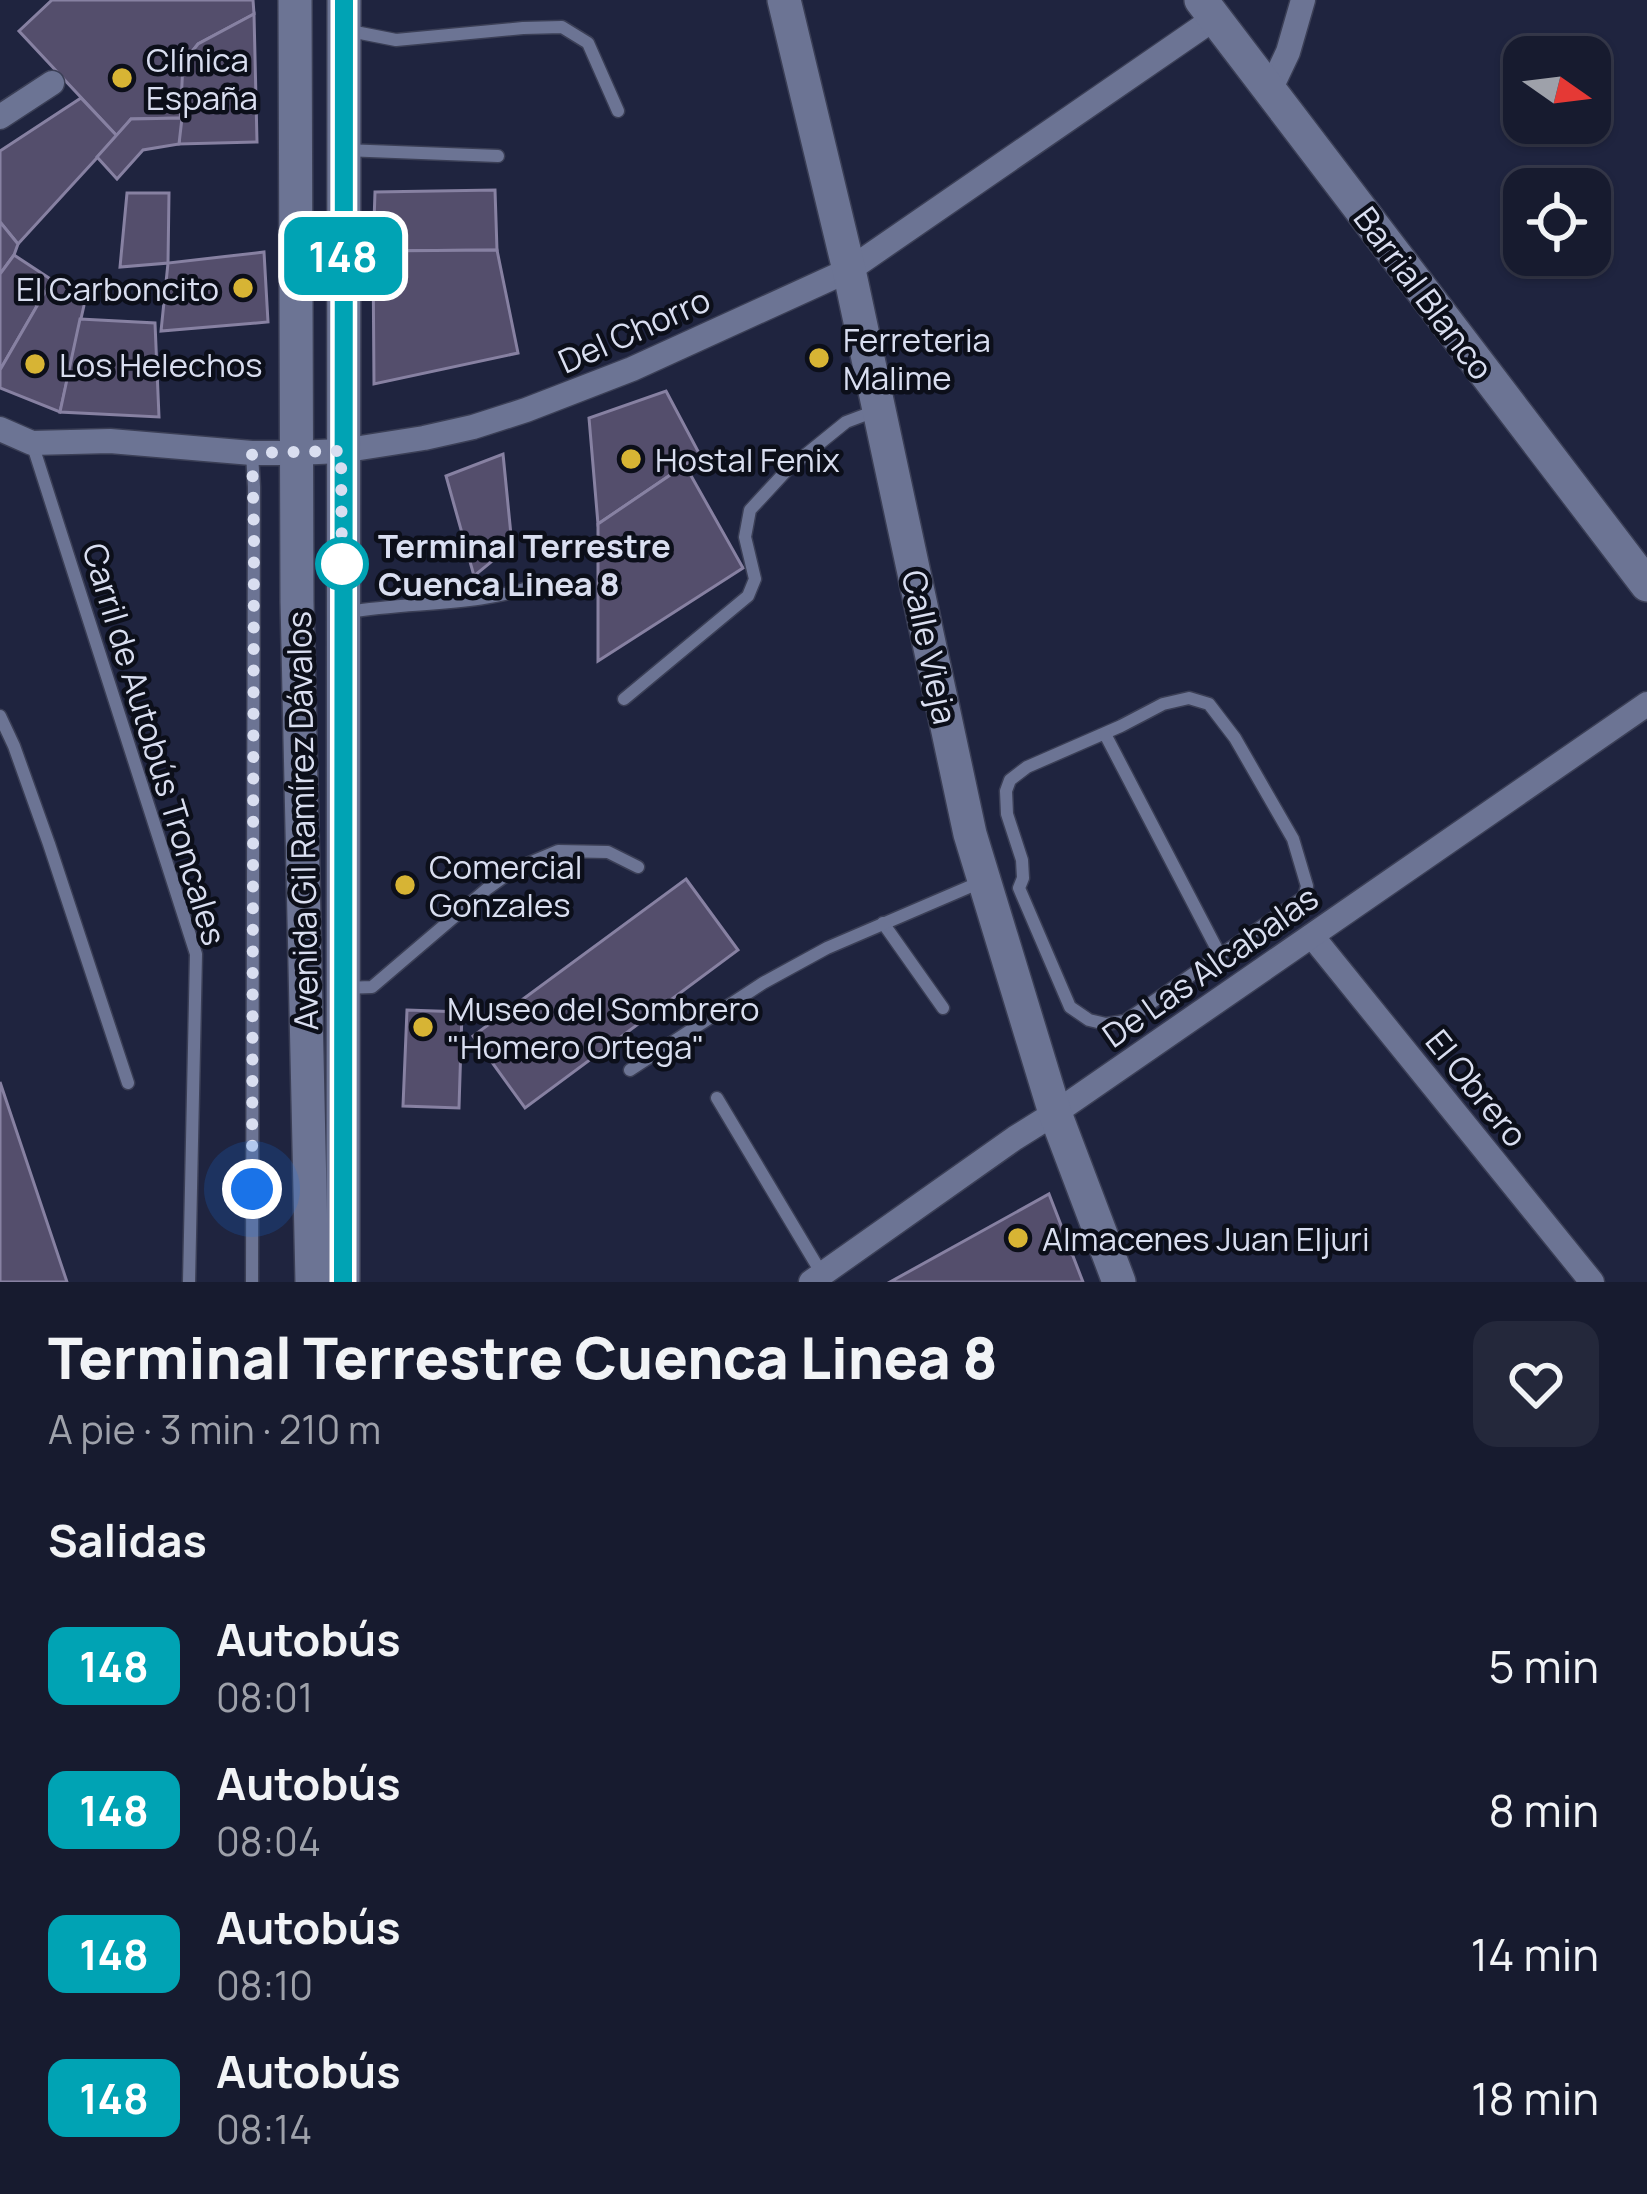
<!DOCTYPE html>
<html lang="es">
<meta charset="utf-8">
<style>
body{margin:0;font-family:Manrope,sans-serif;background:#24283b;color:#f1f3f6;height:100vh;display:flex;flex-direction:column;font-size:45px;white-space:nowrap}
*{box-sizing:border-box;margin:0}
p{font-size:39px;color:#9ea1aa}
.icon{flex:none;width:66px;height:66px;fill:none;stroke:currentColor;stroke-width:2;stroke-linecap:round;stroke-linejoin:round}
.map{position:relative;height:1282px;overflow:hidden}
.side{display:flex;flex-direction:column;background:#171b2f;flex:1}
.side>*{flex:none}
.badge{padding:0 24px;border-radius:18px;font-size:42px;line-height:78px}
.needle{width:78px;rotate:104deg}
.tools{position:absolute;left:1503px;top:36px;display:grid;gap:24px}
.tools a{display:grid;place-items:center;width:108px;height:108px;border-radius:24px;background:#171b2f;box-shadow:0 3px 9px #0004,0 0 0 3px #36394b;font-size:60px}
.you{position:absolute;width:60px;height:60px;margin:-30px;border:9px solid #fff;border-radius:50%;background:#1a73e8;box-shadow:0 0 0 18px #1a73e833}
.map>.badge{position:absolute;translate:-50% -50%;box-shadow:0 0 0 6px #fff}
h2{padding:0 48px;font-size:45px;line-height:108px}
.round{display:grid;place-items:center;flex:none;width:126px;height:126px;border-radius:24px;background:#24283b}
.summary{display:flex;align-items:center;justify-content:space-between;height:204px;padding:0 48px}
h1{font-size:57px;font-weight:800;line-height:90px}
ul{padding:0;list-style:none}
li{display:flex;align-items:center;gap:36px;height:144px;padding:0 48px}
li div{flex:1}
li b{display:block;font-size:45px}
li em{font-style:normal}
li .badge{min-width:132px;font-weight:700;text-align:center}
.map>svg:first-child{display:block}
</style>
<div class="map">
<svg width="1647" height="1282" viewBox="0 0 1647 1282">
<rect width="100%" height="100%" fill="#1f243f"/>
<g fill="#544e6c" stroke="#8781a2" stroke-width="3">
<path d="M52,0h201l1,14 -56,30 -15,19 -1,55 -51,1 -14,17 -98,-105z"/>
<path d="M254,14l3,128 -78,2 4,-81 15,-19z"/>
<path d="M81,98l36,38 -99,108 -18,-22v-71z"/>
<path d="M182,118l-3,26 -36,6 -26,29 -20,-22 34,-38z"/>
<path d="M495,190l2,60 -124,1 2,-59z"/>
<path d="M127,193h42l-1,70 -48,4z"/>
<path d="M0,222l18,22 -4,11 -14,19z"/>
<path d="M497,250l21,103 -144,31 -1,-133z"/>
<path d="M264,252l4,70 -107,9 7,-68z"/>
<path d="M14,255l38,25 -52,90v-96z"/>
<path d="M52,280l35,12 -27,120 -60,-24v-18z"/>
<path d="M80,319l75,4 4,94 -99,-5z"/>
<path d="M666,391l34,64 -102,69 -9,-106z"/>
<path d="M503,454l9,91 -38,31 -28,-100z"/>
<path d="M685,465l58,103 -145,93v-137z"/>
<path d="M686,879l52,71 -213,158 -52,-72z"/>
<path d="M407,1010l55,2 -3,96 -56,-2z"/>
<path d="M0,1082l67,200h-67z"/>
<path d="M1049,1194l34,88h-193z"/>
</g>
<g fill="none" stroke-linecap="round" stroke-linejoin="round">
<g stroke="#3b3f56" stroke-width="15">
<g id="service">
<path d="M345,30l51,10 127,-12 39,-1 26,16 30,68"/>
<path d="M344,150l154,6"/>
<path d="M32,443l164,511 -7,328"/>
<path d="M349,612c63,-11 130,-5 190,-28"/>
<path d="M1189,698l20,6 26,34 58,101 14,47 -3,11 -179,124 -19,3 -17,-4 -19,-13 -51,-119 4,-10 -1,-18 -15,-46 -1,-23 4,-11 17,-13 94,-41 42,-22z"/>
<path d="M624,699l124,-103 7,-17 -10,-42 5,-27 38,-41 58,-47 32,-12"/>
<path d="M0,716l14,30 35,98 79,239"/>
<path d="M1105,734l115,221"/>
<path d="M883,923l60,85"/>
<path d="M343,988l29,-1 116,-99 27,-19 43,-18 50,1 30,15"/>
<path d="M630,1070l133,-87 64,-35 156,-67"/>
<path d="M717,1098l105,176"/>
<path d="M252,1282l2,-795 -2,-33"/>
</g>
</g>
<g stroke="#3b3f56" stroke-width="27">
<g id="minor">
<path d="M1270,90l18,-38 15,-52"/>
<path d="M0,117l52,-34"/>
<path d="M0,429l32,14 78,-2 142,12h44l45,-2 83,-13 49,-11 53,-17 106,-41 217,-99 366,-252"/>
<path d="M1312,936l280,346"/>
<path d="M811,1282l204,-144 40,-25 592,-409"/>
</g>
</g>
<g stroke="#3b3f56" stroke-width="36">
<g id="secondary">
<path d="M295,0l2,602 15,680"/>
<path d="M784,0l65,270 121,564 85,279 64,169"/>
<path d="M1201,0l446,585"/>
<path d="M343,1282l1,-1282"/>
</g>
</g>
<use href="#service" stroke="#6c7494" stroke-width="12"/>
<use href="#minor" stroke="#6c7494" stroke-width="24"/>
<use href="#secondary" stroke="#6c7494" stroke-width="33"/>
</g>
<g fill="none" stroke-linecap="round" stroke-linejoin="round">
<g stroke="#fff" stroke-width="27">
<path id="line" d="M343,1282l1,-1282"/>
</g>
<use href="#line" stroke="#00a3b4" stroke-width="18"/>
<path stroke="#d9def0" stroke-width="12" stroke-dasharray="0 21.6" d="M252,1189l2,-655 -2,-81 89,-2 1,122v-9"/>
</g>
<g fill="#d7b434" stroke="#0c0f1a" stroke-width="4.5">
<circle cx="122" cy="78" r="12"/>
<circle cx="243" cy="288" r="12"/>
<circle cx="819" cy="358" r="12"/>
<circle cx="35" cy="364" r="12"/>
<circle cx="631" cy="459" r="12"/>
<circle cx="405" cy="885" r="12"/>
<circle cx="423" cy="1027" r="12"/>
<circle cx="1018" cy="1238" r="12"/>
</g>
<circle fill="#fff" stroke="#00a3b4" stroke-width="6" cx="342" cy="564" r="24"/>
<g text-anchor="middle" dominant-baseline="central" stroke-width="9" stroke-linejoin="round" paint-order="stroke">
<g font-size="33" fill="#d9def0" stroke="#0c0f1a" text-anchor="start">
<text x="146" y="59">Clínica<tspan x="146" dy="38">España</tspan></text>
<text x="219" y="288" text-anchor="end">El Carboncito</text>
<text x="843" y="339">Ferreteria<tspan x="843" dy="38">Malime</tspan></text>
<text x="59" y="364">Los Helechos</text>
<text x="655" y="459">Hostal Fenix</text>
<text x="429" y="866">Comercial<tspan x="429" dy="38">Gonzales</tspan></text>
<text x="447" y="1008">Museo del Sombrero<tspan x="447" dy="38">"Homero Ortega"</tspan></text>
<text x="1042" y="1238">Almacenes Juan Eljuri</text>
</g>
<g font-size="33" fill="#d9def0" stroke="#0c0f1a">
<text transform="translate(1424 293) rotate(53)">Barrial Blanco</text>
<text transform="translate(634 330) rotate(-24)">Del Chorro</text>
<text transform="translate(930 647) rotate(78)">Calle Vieja</text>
<text transform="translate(155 744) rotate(73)">Carril de Autobús Troncales</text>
<text transform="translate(302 821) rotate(-91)">Avenida Gil Ramírez Dávalos</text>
<text transform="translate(1210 966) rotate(-35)">De Las Alcabalas</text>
<text transform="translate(1477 1088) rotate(51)">El Obrero</text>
</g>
<g font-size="33" font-weight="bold" fill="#d9def0" stroke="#0c0f1a" text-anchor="start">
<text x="378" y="545">Terminal Terrestre<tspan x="378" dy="38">Cuenca Linea 8</tspan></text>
</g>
</g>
</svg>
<div class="tools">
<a><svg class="needle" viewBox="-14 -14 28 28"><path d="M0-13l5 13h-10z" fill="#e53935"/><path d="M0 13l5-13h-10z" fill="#9ea1aa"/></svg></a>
<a><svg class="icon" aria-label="locate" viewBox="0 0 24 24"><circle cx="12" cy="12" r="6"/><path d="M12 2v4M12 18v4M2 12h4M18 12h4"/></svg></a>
</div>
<div class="you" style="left:252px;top:1189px"></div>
<b class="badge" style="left:343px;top:256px;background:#00a3b4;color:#fff">148</b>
</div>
<section class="side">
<div class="summary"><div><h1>Terminal Terrestre Cuenca Linea 8</h1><p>A pie · 3 min · 210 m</p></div><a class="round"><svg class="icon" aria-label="heart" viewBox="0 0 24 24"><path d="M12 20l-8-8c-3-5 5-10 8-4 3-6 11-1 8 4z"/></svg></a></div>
<h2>Salidas</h2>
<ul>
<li><span class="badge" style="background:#00a3b4;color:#fff">148</span><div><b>Autobús</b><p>08:01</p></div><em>5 min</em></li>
<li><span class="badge" style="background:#00a3b4;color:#fff">148</span><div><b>Autobús</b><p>08:04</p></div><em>8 min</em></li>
<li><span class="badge" style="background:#00a3b4;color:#fff">148</span><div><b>Autobús</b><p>08:10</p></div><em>14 min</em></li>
<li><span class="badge" style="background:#00a3b4;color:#fff">148</span><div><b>Autobús</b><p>08:14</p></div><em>18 min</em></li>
</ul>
</section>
